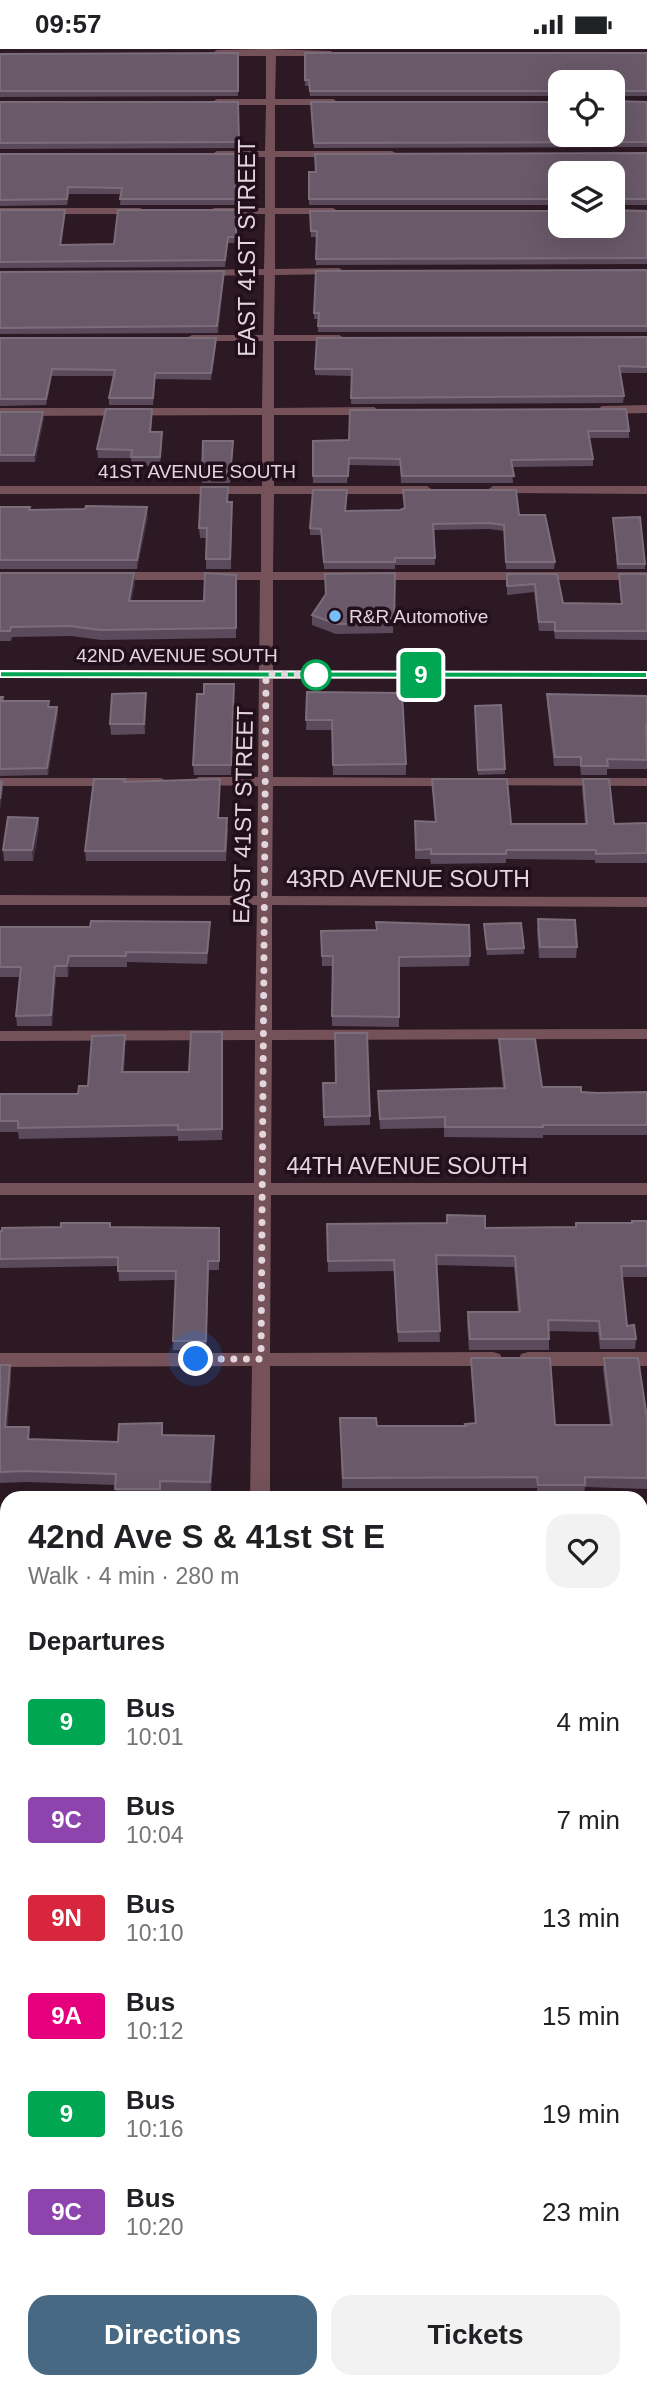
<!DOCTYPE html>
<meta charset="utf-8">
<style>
body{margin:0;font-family:Helvetica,sans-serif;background:#f2f2f2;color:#202124;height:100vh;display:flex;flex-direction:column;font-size:26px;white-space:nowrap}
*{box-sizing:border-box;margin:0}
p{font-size:23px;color:#757577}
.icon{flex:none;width:38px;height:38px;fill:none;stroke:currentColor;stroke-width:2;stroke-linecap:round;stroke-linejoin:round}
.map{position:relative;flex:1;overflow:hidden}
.drawer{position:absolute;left:0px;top:1442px;width:648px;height:898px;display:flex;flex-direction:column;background:#fff;border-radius:21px 21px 0 0;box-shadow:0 7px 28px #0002}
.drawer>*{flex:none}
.badge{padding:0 14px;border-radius:5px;font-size:24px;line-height:46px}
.buttons{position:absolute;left:548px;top:21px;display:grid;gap:14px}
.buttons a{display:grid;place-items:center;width:77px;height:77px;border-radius:14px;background:#fff;box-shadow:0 7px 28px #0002;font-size:35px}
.you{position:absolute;width:35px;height:35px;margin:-18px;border:5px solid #fff;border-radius:50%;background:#1a73e8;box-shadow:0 0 0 10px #1a73e833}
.map>.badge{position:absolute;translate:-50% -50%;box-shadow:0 0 0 4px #fff}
h2{padding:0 28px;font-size:26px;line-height:63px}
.round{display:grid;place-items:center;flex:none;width:74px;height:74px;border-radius:21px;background:#f2f2f2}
.headline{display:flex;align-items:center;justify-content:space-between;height:119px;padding:0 28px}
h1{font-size:33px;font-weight:600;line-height:52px}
.action{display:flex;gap:14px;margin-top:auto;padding:14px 28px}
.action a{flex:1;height:80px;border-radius:21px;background:#476983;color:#fff;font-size:28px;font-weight:600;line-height:80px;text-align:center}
.action a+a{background:#f2f2f2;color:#202124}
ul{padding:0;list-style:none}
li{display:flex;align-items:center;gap:21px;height:98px;padding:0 28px}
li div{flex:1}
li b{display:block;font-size:26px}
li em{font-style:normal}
li .badge{min-width:77px;font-weight:700;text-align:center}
.status{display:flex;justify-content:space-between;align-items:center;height:49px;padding:0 35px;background:#fff;direction:ltr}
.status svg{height:19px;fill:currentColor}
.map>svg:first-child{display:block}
</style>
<div class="status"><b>09:57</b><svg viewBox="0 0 49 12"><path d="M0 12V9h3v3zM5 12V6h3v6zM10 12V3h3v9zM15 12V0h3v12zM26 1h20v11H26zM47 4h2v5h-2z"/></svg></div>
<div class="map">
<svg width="647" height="2339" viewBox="0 0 647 2339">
<rect width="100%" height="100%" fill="#2c1924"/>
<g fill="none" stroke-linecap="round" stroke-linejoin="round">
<g fill="#75525a" fill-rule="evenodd">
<path d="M266,0l65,2 2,2 -5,3h-52l-1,43h58l5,3 -5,3h-58v46h117l5,3 -5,3h-117v51h58l5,3 -5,3h-58v55l64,-1 5,3 -5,3 -64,1 -1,60h65l6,3 -6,3h-65v67l100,-1 6,4 -6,4h-100v71h153l6,4 -6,4h-153l-1,78h374v8h-374v90l374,1v8h-374v98l181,1 7,4 -7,4h-181l-1,110 375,1v10l-375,-2v125l375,-1v10l-375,1 -1,143h376v12h-376l-1,158 223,-1 7,2 2,5 -2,5 -7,2h-223v132h-20l2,-132 -252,1v-14h252l2,-158h-254v-12h254l1,-143 -255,1v-10l255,-1 2,-125h-257v-10l257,1 1,-110 -59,-1 -7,-4 7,-4h59l1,-99h-259v-8h259l1,-90h-148l-6,-4 6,-4h149v-78h-261v-8h262v-71l-262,1v-8h262l1,-67h-71l-6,-3 6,-3h71l1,-60 -65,1 -5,-3 5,-3 65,-1 1,-55h-51l-5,-3 5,-3h51v-51h-48l-5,-3 5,-3h48l1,-46h-49l-5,-3 5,-3h49v-43h-49l-5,-3 5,-3z"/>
<path d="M0,159h140l5,3 -5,3h-140z"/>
<path d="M647,356v8l-45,1 -6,-4 6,-4z"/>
<path d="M493,437h154v8l-158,-1 -2,-3z"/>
<path d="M0,729h161l7,4 -7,4h-161z"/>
<path d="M482,729h165v8l-170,-1 -2,-3 2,-3z"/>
<path d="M528,1303h119v14h-119l-7,-2 -2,-5 2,-5z"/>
<rect x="640" y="1507" width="7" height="16"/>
<rect x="0" y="1510" width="7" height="16"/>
<rect x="640" y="1745" width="7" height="18"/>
<rect x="0" y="1747" width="7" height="18"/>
<rect x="0" y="2018" width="7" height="22"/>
<rect x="640" y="2020" width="7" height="22"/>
</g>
</g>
<g fill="#5a4a5b">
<path d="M238,4v43l-238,1v-43z"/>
<path d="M305,4h342v43h-35v-14h-52v14h-250l-1,-10h-4z"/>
<path d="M0,53h238l1,46 -239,1z"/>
<path d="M647,53v45l-333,1 -3,-40z"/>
<path d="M647,104v52h-35v-32h-52v32h-251v-33z"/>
<path d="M0,105h241l-1,39h-4v12h-116l1,-11h-52l-2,11 -67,1z"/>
<path d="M0,161l65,7 -4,28 53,-1 122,-34v33h-8l-3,24 -225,1z"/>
<path d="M310,162h337v53l-331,1 1,-28h-6z"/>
<path d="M647,221v62h-329v-13h-4l2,-48z"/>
<path d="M224,222l-6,62 -218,1v-62z"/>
<path d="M647,288v36h-27l4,23 -1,7 -272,1 1,-28 -37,-1v-6z"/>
<path d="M0,289h216v7l-5,35 -56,-1 -2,26h-44v-7l4,-22h-61l-6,29 -46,1z"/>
<path d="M350,361l279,21v7h-40l4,21v7l-81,1 1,16h-112l-1,-17 -51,-1 -2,18h-34v-42l36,-1z"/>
<path d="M0,363h43l1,6 -9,44h-35z"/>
<path d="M152,368l-1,15 11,9 -2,25h-28l-1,-8h-33l-1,-9z"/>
<path d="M203,392l30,5 -3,37h-28z"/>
<path d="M228,438v15l4,10 -1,57h-25v-31h-6l-1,-10z"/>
<path d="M403,441l116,25 36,47 -1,7h-48l-2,-38 -15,-2 -55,1 1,35h-40v4h-71l-3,-34h-11v-7l36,-17 54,-1 4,-2z"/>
<path d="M0,458l148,9 -11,53h-137z"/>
<path d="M613,469l32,46v5h-28z"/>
<path d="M0,524l135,10 -4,18h73l32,-26v63l-135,2 -30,-4 -59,1 -1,4h-11z"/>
<path d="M395,524l-2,60 -57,1 -24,-9v-10l13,-21z"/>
<path d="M507,525h50l6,29 58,1 -2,-21v-9h28v66l-92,-1 -1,-8h-15l-5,-39 -27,3z"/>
<path d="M307,643l99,72v11h-73l-1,-45h-26z"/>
<path d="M146,644l-1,41 -34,1 -1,-11z"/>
<path d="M204,645l30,1 -3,80h-37l-1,-10z"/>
<path d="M547,645l100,2v73h-40v6h-26l-1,-9h-26l-7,-63z"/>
<path d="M0,648h3v4l54,6 1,7 -10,61 -48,1z"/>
<path d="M475,662l30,58v5l-27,1z"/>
<path d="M220,730l-1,39 9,10 -2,33h-140l-1,-10z"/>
<path d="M432,730l79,45h74l-3,-35 1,-10 31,45 33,-1v40h-52v-3l-89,-1v4l-75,1 -1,-5h-15v-38l20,1z"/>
<path d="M38,769l1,10 -6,33h-29l-1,-11z"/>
<path d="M538,870l39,28 -1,11h-37l-2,-27z"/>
<path d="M484,875l40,24v6l-37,1z"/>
<path d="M0,878l210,5 -3,32 -80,-2v5h-58l-1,10h-12l-4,49h-35l-1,-10 4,-39h-20z"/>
<path d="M321,882l149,25 -1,10 -70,1v60l-67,-1v-60h-10z"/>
<path d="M125,986v11l-1,26h65l34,-29 -1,97 -44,1v-5l-159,3 -1,-7h-18v-38h78l10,-8z"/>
<path d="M499,990l43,48 55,6 50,-1v43h-104v3l-99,-1v-9l-64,1 -2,-38 125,-3 -4,-38z"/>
<path d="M323,1034l47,33v9l-46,1z"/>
<path d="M647,1172v56h-25l5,49 9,13 -1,10h-35l-2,-17 -49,-1v19h-80l-2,-27 1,-11h50l-4,-45 -77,-2 3,77h-42l-4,-71 -66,1 -1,-48 158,4 91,-1v-4h56z"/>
<path d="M110,1174v4l109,1v42h-10l-3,80h-33l2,-70 -56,1 -1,-15 -118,2v-37l61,-4z"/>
<path d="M471,1309l84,67h55l-7,-56 1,-11 43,60v71l-62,-2 -1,8 -47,1v-8h-195l-2,-70 37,8h88l10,-3 -4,-54z"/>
<path d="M0,1316h10l1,11 -4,51 23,12 88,3 45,-7 51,12 -3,46 -50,-1 -1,6h-44v-13l-89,-3 -27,1z"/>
<rect x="0" y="1571" width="7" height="66"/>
<rect x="640" y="1583" width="7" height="57"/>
<rect x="640" y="1844" width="7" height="81"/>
<rect x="640" y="2113" width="7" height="133"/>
<rect x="0" y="2119" width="7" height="121"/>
</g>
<g fill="#42303f">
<path d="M65,161v7l-4,34 -1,-6z"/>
<path d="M224,222v7l-6,55 -1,-7z"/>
<path d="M216,289v7l-5,35v-7z"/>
<path d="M52,320v7l-6,29v-6z"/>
<path d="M43,363l1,6 -9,44 -1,-7z"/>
<path d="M147,458l1,9 -11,53v-9z"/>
<path d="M134,524l1,10 -6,28v-10z"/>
<path d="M146,644v11l-1,30 -1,-10z"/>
<path d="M57,658l1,7 -10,61 -1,-7z"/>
<path d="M2,733l1,7 -3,22v-12z"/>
<path d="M38,769l1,10 -6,33 -1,-11z"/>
<path d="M210,873v10l-3,32v-11z"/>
<path d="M69,907v11l-1,10 -1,-11z"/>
<path d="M55,917l1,11 -4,49 -1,-11z"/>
<path d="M125,986v11l-2,37 -1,-11z"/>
<path d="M10,1316l1,11 -4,62 -2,-11z"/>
<path d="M214,1387v11l-3,46 -1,-11z"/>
</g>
<g fill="#695969" stroke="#7c6d7b" stroke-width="2">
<path d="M238,4v38h-238v-37z"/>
<path d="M305,4h342v38h-35v-9h-52v9h-250l-1,-11h-4z"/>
<path d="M612,52l35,1v40l-333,1 -3,-41h249v33h52z"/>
<path d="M0,53h238l1,40 -239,1z"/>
<path d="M647,104v46h-35v-26h-52v26h-251v-27h7l-1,-18z"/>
<path d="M0,105h241l-1,33h-5v12h-115l2,-11 -54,-1 -1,12 -67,1z"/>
<path d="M0,161h65l-5,35 54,-1 4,-34h118v27h-8l-3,23 -225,2z"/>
<path d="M612,161l35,1v47l-331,1 1,-28h-6l-1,-20h250v15h52z"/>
<path d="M647,221v56h-329l1,-13h-5l2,-42z"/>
<path d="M224,222l-7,55 -217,2v-56z"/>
<path d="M647,288v30l-28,-1 5,30 -273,2 1,-29h-37l2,-31z"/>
<path d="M0,289h216l-5,35h-56l-2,25h-44l6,-28 -63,-1 -6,30h-46z"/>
<path d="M106,360h46l-2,23h12l-2,25h-29l1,-7 -35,-1z"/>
<path d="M626,360l3,22h-41l5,28 -82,1 3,16h-112l-2,-17 -51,-1 -1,18h-35v-35l36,-1 1,-30z"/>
<path d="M0,363h43l-9,43h-34z"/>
<path d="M203,392h30l-3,37h-28z"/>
<path d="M201,438h27l-1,15h5l-2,57h-24l1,-31h-8z"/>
<path d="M313,441h34l-2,21 55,-1 5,-2 -2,-18h113l3,25h26l10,47h-49l-2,-37 -15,-2 -56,1 2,34h-40v4h-71l-3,-33 -11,-1z"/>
<path d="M86,457l61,1 -10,53h-137v-53h30l-1,3 56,-1z"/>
<path d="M640,468l5,47h-27l-5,-46z"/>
<path d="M0,524h134l-5,28h75l1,-28 31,2v53l-136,2 -30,-4 -59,1 -1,4h-10z"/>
<path d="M395,524l-1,50 -58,1 -24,-9 14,-21 -1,-20z"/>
<path d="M507,525h50l6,29 59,1 -3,-30h28v57h-92v-9h-16l-4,-38 -28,2z"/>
<path d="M204,635h30l-3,81h-38l4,-71h7z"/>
<path d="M307,643l95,1 4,71 -73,1 -1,-45h-26z"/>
<path d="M146,644l-2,31h-34l2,-30z"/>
<path d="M547,645l100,2v28h-1l1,36 -40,-1 1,7h-27v-9h-26z"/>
<path d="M0,648h3l-1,4h47l-1,6h9l-10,61 -47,1z"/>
<path d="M501,656l4,64 -27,1 -3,-64z"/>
<path d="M94,730h31l-1,3 96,-3 -2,39h9l-2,33h-140z"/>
<path d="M432,730h75l4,45h76l-4,-45h26l5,45 33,-1v30l-51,1v-4h-90v4h-75v-5l-15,1 -1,-29 21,1z"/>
<path d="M0,732l2,1 -2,17z"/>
<path d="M8,768l30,1 -6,32h-29z"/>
<path d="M538,870l37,1 2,27h-37z"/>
<path d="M91,872l119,1 -3,31 -81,-1v4h-57l-2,10h-12l-4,49 -35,1 5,-49h-21v-40h90z"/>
<path d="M376,873l93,3 1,31 -71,1v60l-67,-1 1,-60h-11l-1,-25 56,-1z"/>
<path d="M521,874l3,25 -37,1 -3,-25z"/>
<path d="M191,983h31v97l-44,1v-5l-160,3v-7h-18v-27h78l1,-8h9l4,-50 33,-1 -3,37h67z"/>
<path d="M335,984h32l3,83 -46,1 -1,-34h13z"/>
<path d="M499,990h36l7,48h39v5l16,1 50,-1v33h-104v2h-98v-10l-65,2 -2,-28 127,-3z"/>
<path d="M447,1166l38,1v12l91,-1v-4h56v-2h15v45h-26l6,60 7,-1 2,14h-35l-2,-18 -51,-1 1,19h-79l-2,-27h52l-5,-56 -79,-1 4,76 -42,1 -4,-72 -66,1 -1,-37 120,-1z"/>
<path d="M61,1174h49v4l109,1v33h-11l-2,80h-33l3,-70h-58v-14l-118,2v-28h2v-3l59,-1z"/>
<path d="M471,1309h79l5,67h57l-8,-67h34l9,60v60l-62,-1v8h-47l-1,-8 -194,1 -3,-60h36l1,8h89l-1,-2 11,-1z"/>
<path d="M0,1316h10l-5,62h24l-1,12 90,3 1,-18 43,-1v12l52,1 -4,46 -50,-1v8h-45l1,-15 -91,-3 -25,1z"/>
<rect x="0" y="1571" width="7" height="55"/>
<rect x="640" y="1583" width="7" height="46"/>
<path d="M640,1844h7v70l-7,1z"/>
<rect x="640" y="2113" width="7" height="119"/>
<rect x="0" y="2119" width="7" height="110"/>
</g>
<path fill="#00a651" stroke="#fff" stroke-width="2" d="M0,622l647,1v6l-647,-1z"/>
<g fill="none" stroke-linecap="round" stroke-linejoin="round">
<path stroke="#e3d5dd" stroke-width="7" stroke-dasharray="0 12.6" d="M196,1310h65l5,-685 56,1h-6"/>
</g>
<circle fill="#76c0f7" stroke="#220f1b" stroke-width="2.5" cx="335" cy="567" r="7"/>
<circle fill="#fff" stroke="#00a651" stroke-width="3.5" cx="316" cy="626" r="14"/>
<g text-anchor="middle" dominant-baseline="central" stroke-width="7" stroke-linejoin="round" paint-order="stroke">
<g font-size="19" fill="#e3d5dd" stroke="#220f1b">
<text x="197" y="422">41ST AVENUE SOUTH</text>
<text x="177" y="606">42ND AVENUE SOUTH</text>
</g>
<g font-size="19" fill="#e3d5dd" stroke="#220f1b" text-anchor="start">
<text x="349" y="567">R&amp;R Automotive</text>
</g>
<g font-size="23" fill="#e3d5dd" stroke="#220f1b">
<text transform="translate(247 199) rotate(-90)">EAST 41ST STREET</text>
<text transform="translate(243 766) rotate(-89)">EAST 41ST STREET</text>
<text x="408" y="830">43RD AVENUE SOUTH</text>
<text x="407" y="1117">44TH AVENUE SOUTH</text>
</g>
</g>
</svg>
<div class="buttons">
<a><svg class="icon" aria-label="locate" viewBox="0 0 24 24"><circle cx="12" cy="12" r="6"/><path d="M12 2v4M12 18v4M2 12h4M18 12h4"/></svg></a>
<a><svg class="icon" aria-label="layers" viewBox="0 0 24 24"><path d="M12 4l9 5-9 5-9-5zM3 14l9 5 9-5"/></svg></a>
</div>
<div class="you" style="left:196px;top:1310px"></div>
<b class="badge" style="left:421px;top:626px;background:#00a651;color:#fff">9</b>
<section class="drawer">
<div class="headline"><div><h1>42nd Ave S &amp; 41st St E</h1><p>Walk · 4 min · 280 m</p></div><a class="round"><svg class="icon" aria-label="heart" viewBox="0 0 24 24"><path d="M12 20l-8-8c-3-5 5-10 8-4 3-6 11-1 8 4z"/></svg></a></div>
<h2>Departures</h2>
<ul>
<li><span class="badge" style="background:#00a651;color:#fff">9</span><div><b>Bus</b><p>10:01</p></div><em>4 min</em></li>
<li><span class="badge" style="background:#8e44ad;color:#fff">9C</span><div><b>Bus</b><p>10:04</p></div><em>7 min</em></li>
<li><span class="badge" style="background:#d7263d;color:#fff">9N</span><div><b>Bus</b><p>10:10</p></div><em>13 min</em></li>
<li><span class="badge" style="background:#e6007e;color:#fff">9A</span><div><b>Bus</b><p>10:12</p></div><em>15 min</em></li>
<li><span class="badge" style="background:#00a651;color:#fff">9</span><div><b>Bus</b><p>10:16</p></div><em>19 min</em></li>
<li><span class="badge" style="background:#8e44ad;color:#fff">9C</span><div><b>Bus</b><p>10:20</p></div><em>23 min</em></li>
</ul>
<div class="action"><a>Directions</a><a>Tickets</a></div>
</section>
</div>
